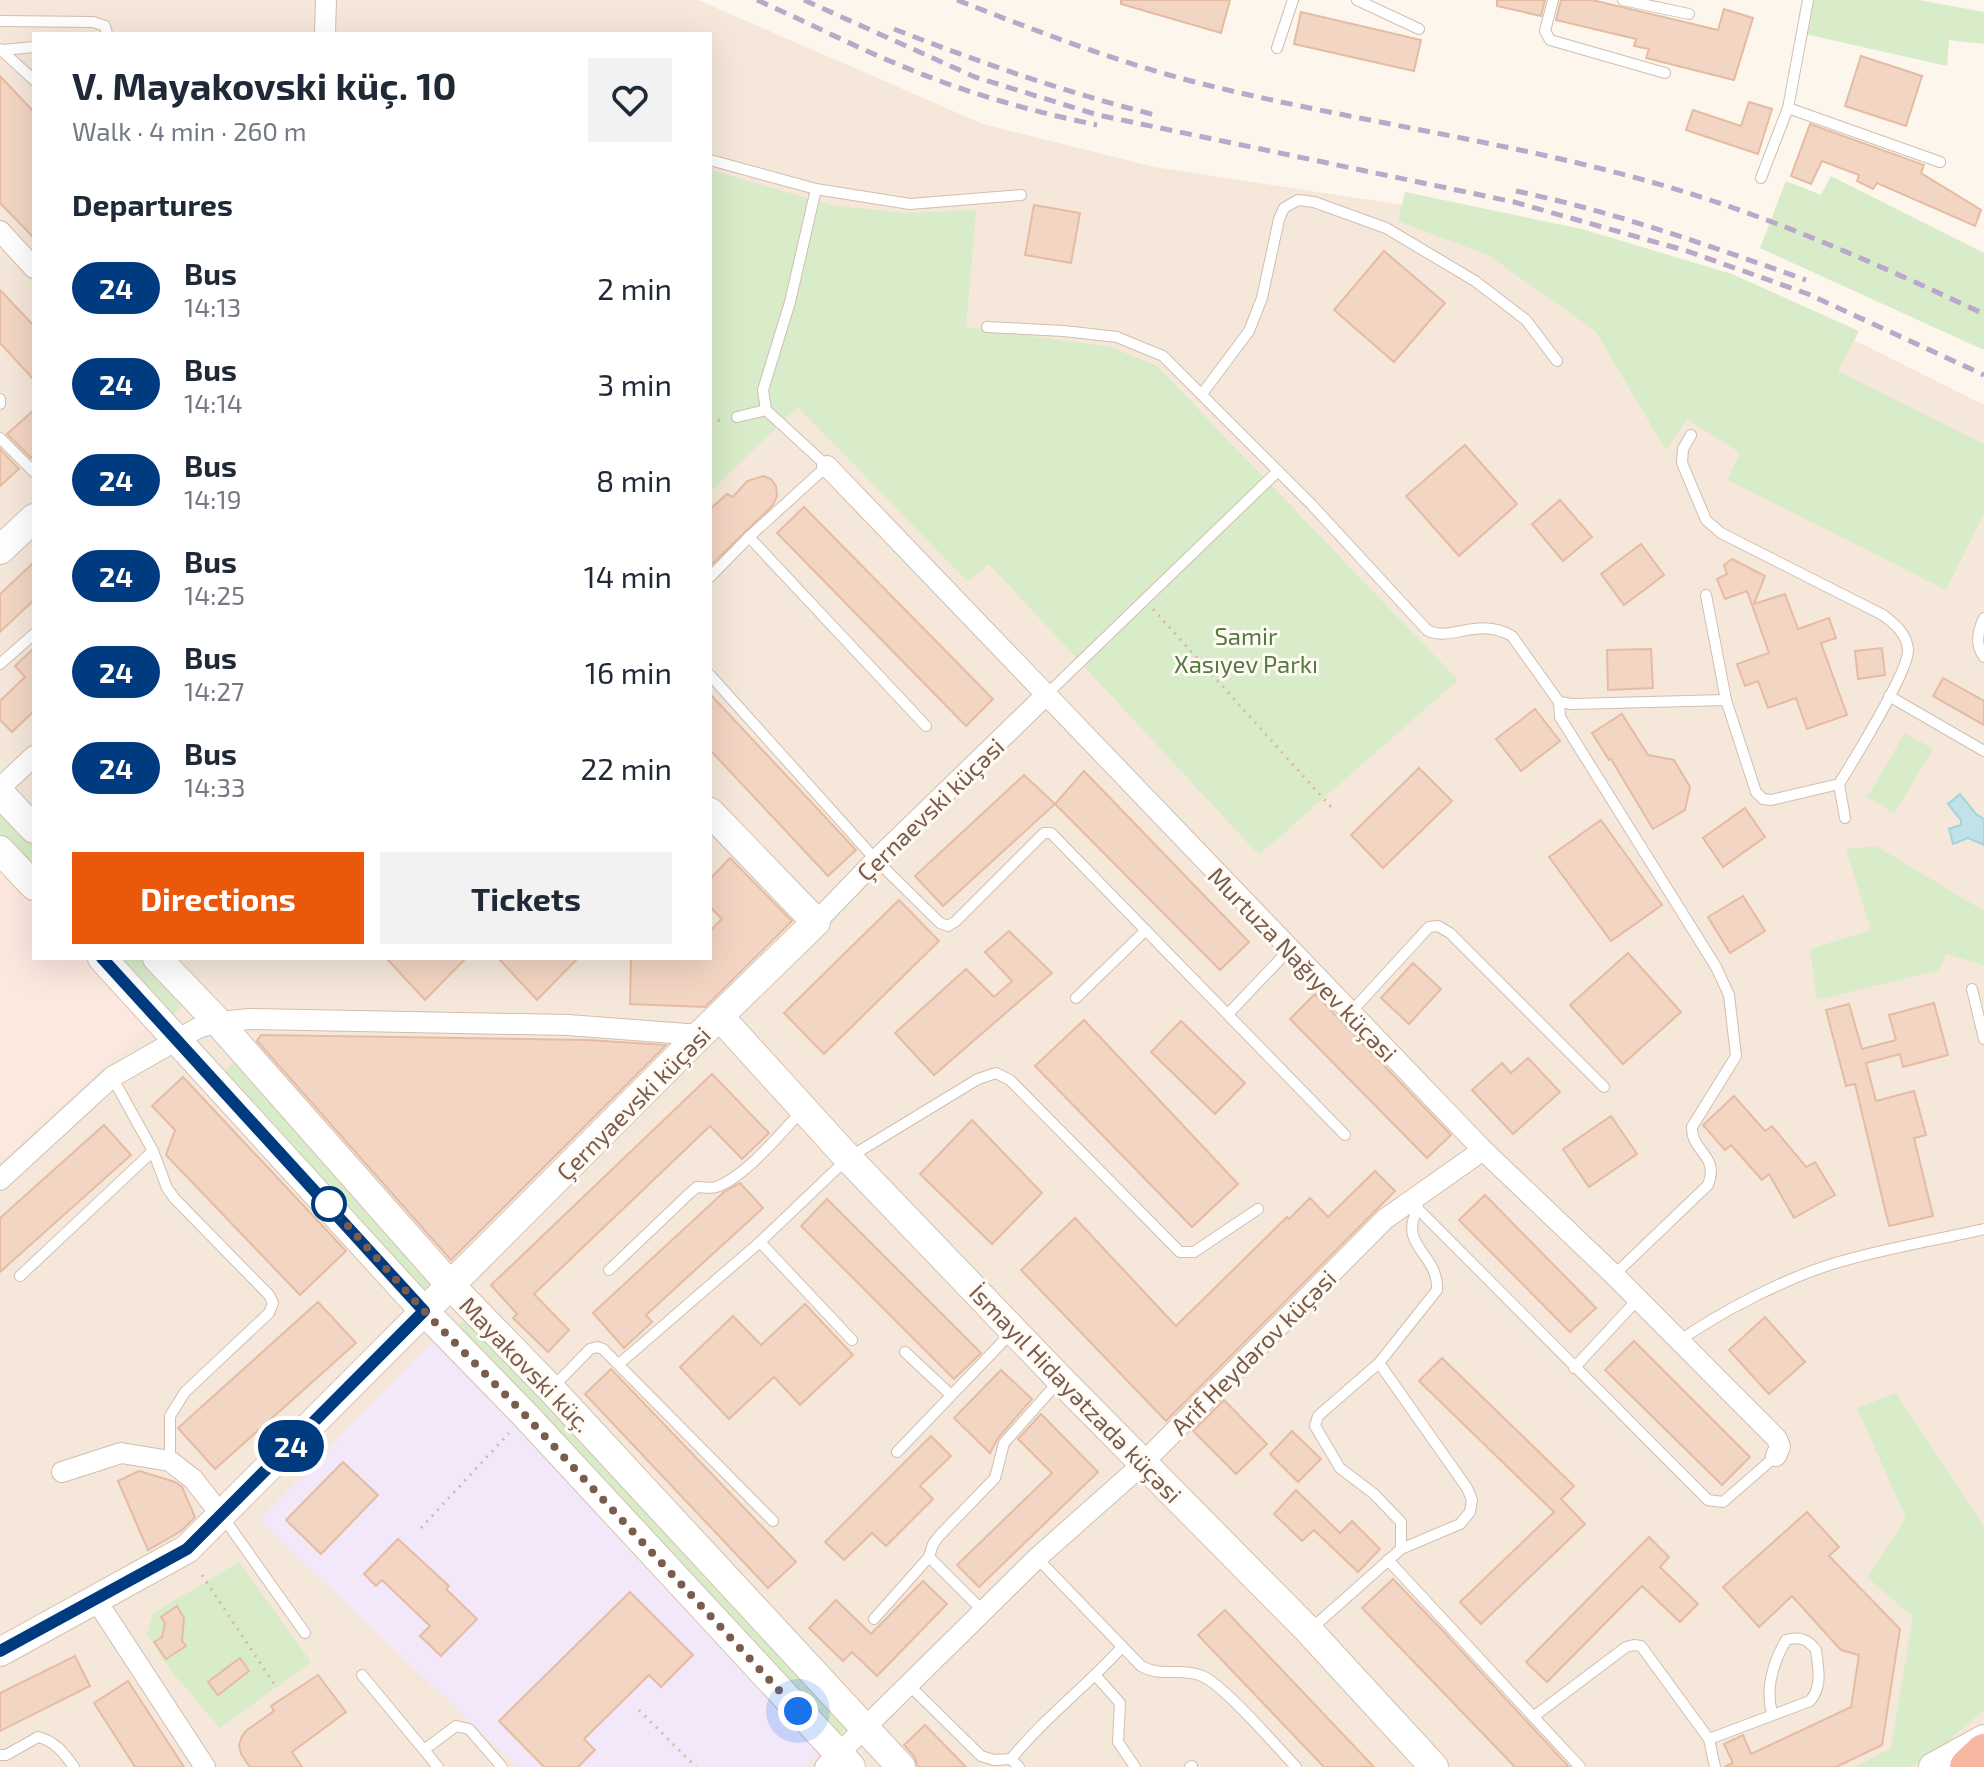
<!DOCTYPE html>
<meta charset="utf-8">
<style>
body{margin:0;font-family:"Exo 2",sans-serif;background:#f2f2f3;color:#1f2937;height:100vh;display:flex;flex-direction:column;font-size:30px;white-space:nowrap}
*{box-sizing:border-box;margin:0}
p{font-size:26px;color:#747a83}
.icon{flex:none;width:44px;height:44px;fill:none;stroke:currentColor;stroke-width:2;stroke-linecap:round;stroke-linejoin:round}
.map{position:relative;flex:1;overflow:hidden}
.sheet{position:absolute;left:32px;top:32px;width:680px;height:928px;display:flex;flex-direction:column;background:#fff;border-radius:0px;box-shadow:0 8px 32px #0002}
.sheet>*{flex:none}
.badge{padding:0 16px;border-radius:26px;font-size:28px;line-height:52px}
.you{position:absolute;width:40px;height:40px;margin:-20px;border:6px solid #fff;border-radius:50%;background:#1a73e8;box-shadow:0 0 0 12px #1a73e833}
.map>.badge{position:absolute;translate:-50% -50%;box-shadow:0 0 0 4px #fff}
h2{padding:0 40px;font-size:30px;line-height:72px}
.round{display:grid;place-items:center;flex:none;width:84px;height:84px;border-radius:0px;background:#f2f2f3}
.overview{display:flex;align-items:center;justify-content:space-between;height:136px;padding:0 40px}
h1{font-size:38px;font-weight:700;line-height:60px}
.button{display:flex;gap:16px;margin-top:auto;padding:16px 40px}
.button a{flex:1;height:92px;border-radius:0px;background:#ea580c;color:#fff;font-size:32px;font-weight:700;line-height:92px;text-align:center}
.button a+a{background:#f2f2f3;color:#1f2937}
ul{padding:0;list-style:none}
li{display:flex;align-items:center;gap:24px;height:96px;padding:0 40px}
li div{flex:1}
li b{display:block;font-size:30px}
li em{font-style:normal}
li .badge{min-width:88px;font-weight:700;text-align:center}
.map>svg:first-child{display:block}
</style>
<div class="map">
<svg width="1984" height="1767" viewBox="0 0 1984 1767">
<rect width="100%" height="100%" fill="#fdf6ec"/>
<path fill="#f5e8da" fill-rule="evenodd" d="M0,0h698l285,124 171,43 295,45 383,117 152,76v1318l-61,44h-1923zM34,34h676v924h-676z"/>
<path fill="#fde8e0" d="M0,865l34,36v57h53l62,67 -145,134 -4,-5z"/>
<path fill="#f3e8fa" d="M435,1339l385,413 -15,15h-288l-258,-247z"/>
<g fill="#d8ecc9">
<path d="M1812,0h107l65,12v32l-35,-4 -2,26 -142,-32z"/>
<path d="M710,170l121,35 75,8 70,-3 -10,117 145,20 46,19 301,314 -199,175 -270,-291 -21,18 -170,-175 -88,85z"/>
<path d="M1831,176l153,77v97l-224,-102 26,-67 35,14z"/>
<path d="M1405,192l177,37 150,45 127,57 -21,40 146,73v70l-38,76 -219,-110 13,-27 -53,-34 -21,31 -71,-119 -107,-76 -90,-34z"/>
<path d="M1905,733l28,16 -39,64 -27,-16z"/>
<path d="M0,807l34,36v28l-34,-37z"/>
<path d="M1876,846l108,65v54l-38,-11 -7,16 -122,30 -7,-51 61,-19 -25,-81z"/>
<path d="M116,958h25l43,46 -13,13z"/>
<path d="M236,1060l205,227 -14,12 -204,-226z"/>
<path d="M470,1315l379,411 -15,12 -378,-410z"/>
<path d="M1896,1393l88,134v183l-53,46 -21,11h-55l36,-19 22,-131 -46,-40 39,-59 -49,-110z"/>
<path d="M239,1562l72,100 -91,66 -49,-57 -24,-37 6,-21z"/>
</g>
<path fill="#bfe3e8" stroke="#a5d3da" stroke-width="2" d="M1960,794l16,20 8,5v26l-16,-7 -15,6 -4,-15 12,-4v-5l-13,-16z"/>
<g fill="#f3d5c3" stroke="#e6bba3" stroke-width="2">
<path d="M1121,0h109l-9,33 -100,-29z"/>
<path d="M1497,0h48l-4,16 -44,-10z"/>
<path d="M1561,0h31l126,30 6,-21 29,9 -19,62 -88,-22 3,-9 -15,-3 2,-7 -80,-19z"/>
<path d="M1301,12l120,28 -7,31 -120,-27z"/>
<path d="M1861,56l61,20 -16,50 -61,-20z"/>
<path d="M0,76l34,36v126l-34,-35z"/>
<path d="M1749,102l23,7 -14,45 -72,-24 7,-20 48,16z"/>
<path d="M1810,124l114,41 -3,8 60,37 -6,16 -98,-43 -4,6 -16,-8 2,-6 -37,-14 -11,23 -20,-8z"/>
<path d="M1034,205l46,8 -9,50 -46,-8z"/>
<path d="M1384,251l61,52 -51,59 -60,-52z"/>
<path d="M0,290l34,36v54l-34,-37z"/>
<path d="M34,410v45l-3,3 -24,-24z"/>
<path d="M1465,445l52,59 -58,52 -53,-60z"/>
<path d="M0,449l19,20 -19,17z"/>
<path d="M763,476l8,3 5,7 1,10 -4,9 -63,61v-57l17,-15 6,3 14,-16z"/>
<path d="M1560,500l32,37 -29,24 -31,-37z"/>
<path d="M804,507l189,192 -27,27 -189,-193z"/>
<path d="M1641,544l23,31 -40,30 -23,-31z"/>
<path d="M1732,559l33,17 -11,28 31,-10 13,35 31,-11 7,20 -15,5 26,72 -40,14 -11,-31 -28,10 -10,-27 -13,5 -8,-22 32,-11 -22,-62 -22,8 -8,-20 10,-5 -3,-9z"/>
<path d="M34,562v38l-34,32v-38z"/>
<path d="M34,648v63l-22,21 -12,-12v-19l25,-24 -10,-11z"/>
<path d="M1882,648l3,27 -27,4 -3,-28z"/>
<path d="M1651,649l2,39 -45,2 -1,-40z"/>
<path d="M1943,678l41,23v24l-51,-29z"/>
<path d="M710,694l146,156 -28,26 -118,-126z"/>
<path d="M1535,709l25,32 -39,30 -25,-32z"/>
<path d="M1622,714l26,41 26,5 16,27 -5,23 -32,19 -42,-70 -2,1 -17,-27z"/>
<path d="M1419,768l33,33 -69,67 -32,-33z"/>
<path d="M1084,771l165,171 -29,28 -165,-166z"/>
<path d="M1024,775l31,29 -112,102 -28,-30z"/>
<path d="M1745,808l20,29 -42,30 -20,-29z"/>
<path d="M1601,820l61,85 -51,36 -62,-84z"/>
<path d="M730,858l62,63 -87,86 -75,-3 1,-46h79v-27l12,-12 -12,-12v-28z"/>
<path d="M1743,896l22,35 -35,22 -22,-36z"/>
<path d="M899,900l40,41 -115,113 -40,-41z"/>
<path d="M1009,931l43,42 -118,102 -39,-42 71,-64 28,28 18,-16 -27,-29z"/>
<path d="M1628,953l53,59 -58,52 -53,-59z"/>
<path d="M386,958h80l-41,42z"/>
<path d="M498,958h80l-41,42z"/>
<path d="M1413,963l28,26 -32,35 -28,-26z"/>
<path d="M1315,994l136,141 -24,23 -137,-139z"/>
<path d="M1934,1003l14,52 -45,12 -3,-13 -34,9 10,38 38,-10 12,44 -12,3 19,78 -44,10 -34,-142 -9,2 -20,-76 23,-6 13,45 34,-9 -7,-25z"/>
<path d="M1084,1020l154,164 -46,43 -157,-161z"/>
<path d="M1181,1021l64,62 -30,31 -64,-62z"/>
<path d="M261,1035l327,5 78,5 -215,215 -194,-219z"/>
<path d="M1528,1058l32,34 -47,42 -41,-44 30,-27 9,10z"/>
<path d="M712,1074l57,59 -27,26 -32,-33 -176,168 35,36 -21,22 -35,-34 4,-4 -26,-29z"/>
<path d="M183,1077l163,174 -46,44 -134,-140 9,-25 -23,-24z"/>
<path d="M1734,1096l31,35 7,-5 34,41 9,-5 20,33 -41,23 -25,-44 -7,6 -31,-35 -6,5 -22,-25z"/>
<path d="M1611,1116l26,38 -48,33 -26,-38z"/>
<path d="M972,1120l70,73 -50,51 -72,-70z"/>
<path d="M104,1125l27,30 -131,117v-54z"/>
<path d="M1375,1171l20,20 -229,230 -145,-151 54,-52 101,108 111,-109 2,2 21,-21 18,19z"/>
<path d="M740,1183l23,25 -117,107 6,7 -28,26 -31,-35 131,-121z"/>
<path d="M1485,1195l111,113 -26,24 -111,-112z"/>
<path d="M827,1199l154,154 -27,26 -153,-153z"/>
<path d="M318,1302l38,41 -141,126 -37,-41z"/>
<path d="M805,1304l48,51 -53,50 -26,-28 -45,42 -49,-52 53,-51 28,29z"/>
<path d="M1765,1317l40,45 -36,32 -40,-44z"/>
<path d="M1634,1341l116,116 -28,28 -117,-115z"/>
<path d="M1442,1358l132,128 -13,13 24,25 -104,100 -21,-22 94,-90 -135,-131z"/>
<path d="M611,1369l185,193 -28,26 -183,-194z"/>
<path d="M1001,1370l31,29 -34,39 -8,15 -36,-35z"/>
<path d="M1224,1400l43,44 -31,30 -43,-43z"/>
<path d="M1041,1414l57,58 -119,115 -22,-22 95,-92 -34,-34z"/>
<path d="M1292,1431l29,28 -23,23 -28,-28z"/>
<path d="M931,1436l20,20 -31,30 13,13 -47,47 -14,-13 -28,27 -19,-18z"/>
<path d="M343,1462l35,33 -57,59 -35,-34z"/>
<path d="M139,1471l36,11 7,5 13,30 -14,14 -33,19 -30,-69z"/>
<path d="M1296,1490l44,43 12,-12 28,28 -22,23 -44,-42 -12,11 -28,-27z"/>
<path d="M1807,1512l32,35 -10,9 71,73 -18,116 -46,22h-112l9,-4 -9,-19 19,-9 8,19 100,-47 8,-52 -18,-5 -49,-54 -33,31 -36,-40z"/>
<path d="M1649,1537l20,20 -9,10 38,37 -18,18 -38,-36 -95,96 -21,-20z"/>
<path d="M398,1539l51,47 -3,3 31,30 -36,37 -21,-20 10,-10 -48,-46 -6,6 -12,-12z"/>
<path d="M1393,1579l49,51 127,137h-54l-153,-159z"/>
<path d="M923,1581l24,23 -70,72 -25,-24 -9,9 -34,-33 27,-28 35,34z"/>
<path d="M630,1592l63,63 -32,32 -12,-12 -65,64 11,11 -17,17h-34l-45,-46z"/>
<path d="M177,1606l7,12 -2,23 4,5 -20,13 -12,-17 8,-5 3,-14 -4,-6z"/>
<path d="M1225,1610l149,157h-50l-126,-132z"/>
<path d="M75,1656l15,30 -90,45v-38z"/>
<path d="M240,1658l9,13 -31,24 -10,-13z"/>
<path d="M318,1675l28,37 -54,40 10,15h-52l-9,-13 -2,-9 3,-9 5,-6 27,-19 -3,-5z"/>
<path d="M128,1681l56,86h-49l-41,-64z"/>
<path d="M925,1725l41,42h-48l-4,-11 -10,-11z"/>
</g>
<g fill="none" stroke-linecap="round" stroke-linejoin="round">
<g stroke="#d1beb0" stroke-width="12">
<g id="lane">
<path d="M1357,0l62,29"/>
<path d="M1553,0l-8,31 5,9 115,33"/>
<path d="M1623,0l66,14"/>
<path d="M1808,0l-20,108 152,54"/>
<path d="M0,21l93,1 12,4 2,8"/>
<path d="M1277,48l16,-48"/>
<path d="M0,49l34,31"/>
<path d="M3,50l31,-3"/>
<path d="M710,160l106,29 94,15 111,-9"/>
<path d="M1761,178l27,-70"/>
<path d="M987,327l77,4 53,6 46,19 148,148 116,126c24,13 49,-14 85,6l47,66 1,15 156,250 13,28 7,61 -44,71c-1,25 28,28 16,58l-94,90"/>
<path d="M1202,394l47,-63 13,-33 17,-79 5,-11 14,-8 16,2 72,26 89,53 51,39 31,41"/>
<path d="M0,399v5"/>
<path d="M737,417l29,-7"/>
<path d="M0,438l34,34"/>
<path d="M749,537l177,189"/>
<path d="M710,577l39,-40 78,-71 -61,-56 -3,-20 27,-88 26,-113"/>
<path d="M1706,595l20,105"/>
<path d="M1984,618c-7,14 -9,27 0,39"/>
<path d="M0,664l34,-30"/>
<path d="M710,675l166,185 64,63 8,3 8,-5 88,-88h7l294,302"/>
<path d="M1046,695l232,-224"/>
<path d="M1889,696l95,55"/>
<path d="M1559,702l13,2 154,-4 30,92 7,7 8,1 68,-16c14,-23 70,-113 69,-134 -1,-16 -13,-26 -25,-35l-162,-82 -15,-13 -24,-57 1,-14 8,-14"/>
<path d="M1839,784l6,34"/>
<path d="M1972,989l12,50"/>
<path d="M1076,998l70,-68"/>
<path d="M1351,1012l78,-85 9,-1 12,7 154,154"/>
<path d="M1228,1014l61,-64"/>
<path d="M153,1151l14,37 8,11 94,96 4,8 -4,10 -84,79 -15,24v45"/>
<path d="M1409,1200l299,300 15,2 53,-46"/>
<path d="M760,1242l92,98"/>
<path d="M609,1270l82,-78 6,-5c7,0 13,2 19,0 30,-10 64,-54 86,-76"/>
<path d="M20,1276l133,-125 -41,-74"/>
<path d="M1678,1342c41,-30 112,-66 161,-80 47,-14 97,-22 145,-33"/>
<path d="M905,1352l46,43"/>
<path d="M619,1364l141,-122 88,-84 130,-79 18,-6 14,7 170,172h14l64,-43"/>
<path d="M1574,1368l64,-69"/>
<path d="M553,1387l37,-38 7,-2 6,2 170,172"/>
<path d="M897,1452l116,-121"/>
<path d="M223,1517l82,116"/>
<path d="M1401,1549v-27l-27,-28 -34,-26 -25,-42 3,-10 61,-53 58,-73c2,-37 -40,-43 -19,-82"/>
<path d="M929,1557l54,54"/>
<path d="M1037,1558l104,108c22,12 39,1 61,10 22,9 75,71 94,91"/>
<path d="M1388,1560l192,207"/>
<path d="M874,1619l55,-62 4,-13 7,-9 55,-57 9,-35 55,-62"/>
<path d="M1311,1629l90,-80 59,-25 10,-12 2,-12 -5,-12 -88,-125"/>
<path d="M362,1675l76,92"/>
<path d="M1096,1676l24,27 -2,39 17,25"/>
<path d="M909,1685l72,71 13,4 17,-1 8,8"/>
<path d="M1533,1717l93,-70 8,-2 7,1 68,93 6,28"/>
<path d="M1709,1739l101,-38c13,-15 8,-33 6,-51 -8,-11 -17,-14 -30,-10 -13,23 -21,48 -14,73"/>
<path d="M424,1750l32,-24 13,3 33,38"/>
<path d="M0,1755h6l32,-18c17,4 26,16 36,30"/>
<path d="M1011,1759c33,-41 76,-73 111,-112"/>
<path d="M1190,1767l2,-1"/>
</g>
</g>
<g stroke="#d1beb0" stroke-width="22">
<g id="street">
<path d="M325,34l1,-34"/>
<path d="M0,231l34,37"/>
<path d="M827,466l656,684 131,125 163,164 3,8 -4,9"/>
<path d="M0,788l34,-32"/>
<path d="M816,922l60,-62 170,-165"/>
<path d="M0,1180l112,-103 86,-49 20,-6 32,-3 318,6 132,10"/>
<path d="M62,1472l59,-19 49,8 23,18 29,37"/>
<path d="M96,1600l109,167"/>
<path d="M825,1767l212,-209 98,-87 250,-252 98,-69"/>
</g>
</g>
<g stroke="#d6c0b0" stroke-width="30">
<g id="secondary">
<path d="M0,550l34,-32"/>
<path d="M0,793l34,36"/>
<path d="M0,850l34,36"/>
<path d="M102,958l322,353 102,105 325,351"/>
<path d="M157,958l61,64 233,264 100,103 350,378"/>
<path d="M720,1017l128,141 213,222 248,251 125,136"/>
<path d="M0,1652l187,-103 513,-514 116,-113 -106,-110"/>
<path d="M1933,1767l51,-28"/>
</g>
</g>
<g stroke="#dad1cd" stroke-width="38">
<path id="highway" d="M1968,1767l16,-15"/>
</g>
<g stroke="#d9b8a5" stroke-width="3" stroke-dasharray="2 6" stroke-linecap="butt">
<path d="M710,422l16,-3"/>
<path d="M1153,609l179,199"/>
<path d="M421,1528l88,-95"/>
<path d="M202,1575l74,112"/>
<path d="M639,1710l57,57"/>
</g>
<use href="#lane" stroke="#fff" stroke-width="10"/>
<use href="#street" stroke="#fff" stroke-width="20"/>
<use href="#secondary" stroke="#fff" stroke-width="28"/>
<use href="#highway" stroke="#f7b7a3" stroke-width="36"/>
<g stroke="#b9a8c9" stroke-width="5" stroke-dasharray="12 8" stroke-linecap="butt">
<path d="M757,0c52,23 104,50 157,71 59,24 121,41 183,54"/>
<path d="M804,0l171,77 123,38 416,87 173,49 121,43 176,81"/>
<path d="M957,0c77,30 154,60 234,81 172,44 350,63 519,119 94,31 184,72 274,114"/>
<path d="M894,29c87,34 174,64 265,87"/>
<path d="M1516,191c99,21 194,55 290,89"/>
</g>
</g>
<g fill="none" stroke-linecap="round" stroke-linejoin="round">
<g stroke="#fff" stroke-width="18">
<path id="line" d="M0,1651l187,-102 237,-238 -322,-353"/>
</g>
<use href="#line" stroke="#003b80" stroke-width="12"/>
<path stroke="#7a5c4d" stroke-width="8" stroke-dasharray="0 14.4" d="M329,1204l-5,-5 100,112 102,105 272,295"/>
</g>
<circle fill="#fff" stroke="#003b80" stroke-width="4" cx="329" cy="1204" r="16"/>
<g text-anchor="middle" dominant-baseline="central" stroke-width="6" stroke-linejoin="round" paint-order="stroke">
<g font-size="24" fill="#537a41" stroke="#fffaf3">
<text x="1246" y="635">Samir<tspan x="1246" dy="28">Xasıyev Parkı</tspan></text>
</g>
<g font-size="24" fill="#7a5c4d" stroke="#fffaf3">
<text transform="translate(930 809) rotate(-44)">Çernaevski küçəsi</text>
<text transform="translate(1303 964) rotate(46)">Murtuza Nağıyev küçəsi</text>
<text transform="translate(633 1103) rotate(-45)">Çernyaevski küçəsi</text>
<text transform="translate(1253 1352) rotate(-45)">Arif Heydərov küçəsi</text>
<text transform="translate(526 1364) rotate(46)">Mayakovski küç.</text>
<text transform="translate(1076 1393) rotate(46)">İsmayıl Hidayətzadə küçəsi</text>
</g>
</g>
</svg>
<div class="you" style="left:798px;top:1711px"></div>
<b class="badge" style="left:291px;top:1446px;background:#003b80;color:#fff">24</b>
<section class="sheet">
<div class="overview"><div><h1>V. Mayakovski küç. 10</h1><p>Walk · 4 min · 260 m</p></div><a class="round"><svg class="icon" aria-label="heart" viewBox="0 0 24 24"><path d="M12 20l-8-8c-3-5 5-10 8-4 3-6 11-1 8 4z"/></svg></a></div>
<h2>Departures</h2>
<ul>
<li><span class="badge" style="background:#003b80;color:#fff">24</span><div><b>Bus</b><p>14:13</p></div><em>2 min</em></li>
<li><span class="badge" style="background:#003b80;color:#fff">24</span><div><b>Bus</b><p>14:14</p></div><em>3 min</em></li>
<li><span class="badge" style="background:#003b80;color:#fff">24</span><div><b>Bus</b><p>14:19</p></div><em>8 min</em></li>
<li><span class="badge" style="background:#003b80;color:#fff">24</span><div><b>Bus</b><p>14:25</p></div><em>14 min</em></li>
<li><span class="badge" style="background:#003b80;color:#fff">24</span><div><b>Bus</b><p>14:27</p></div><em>16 min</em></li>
<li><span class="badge" style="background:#003b80;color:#fff">24</span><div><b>Bus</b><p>14:33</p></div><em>22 min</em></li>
</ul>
<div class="button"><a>Directions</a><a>Tickets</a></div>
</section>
</div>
